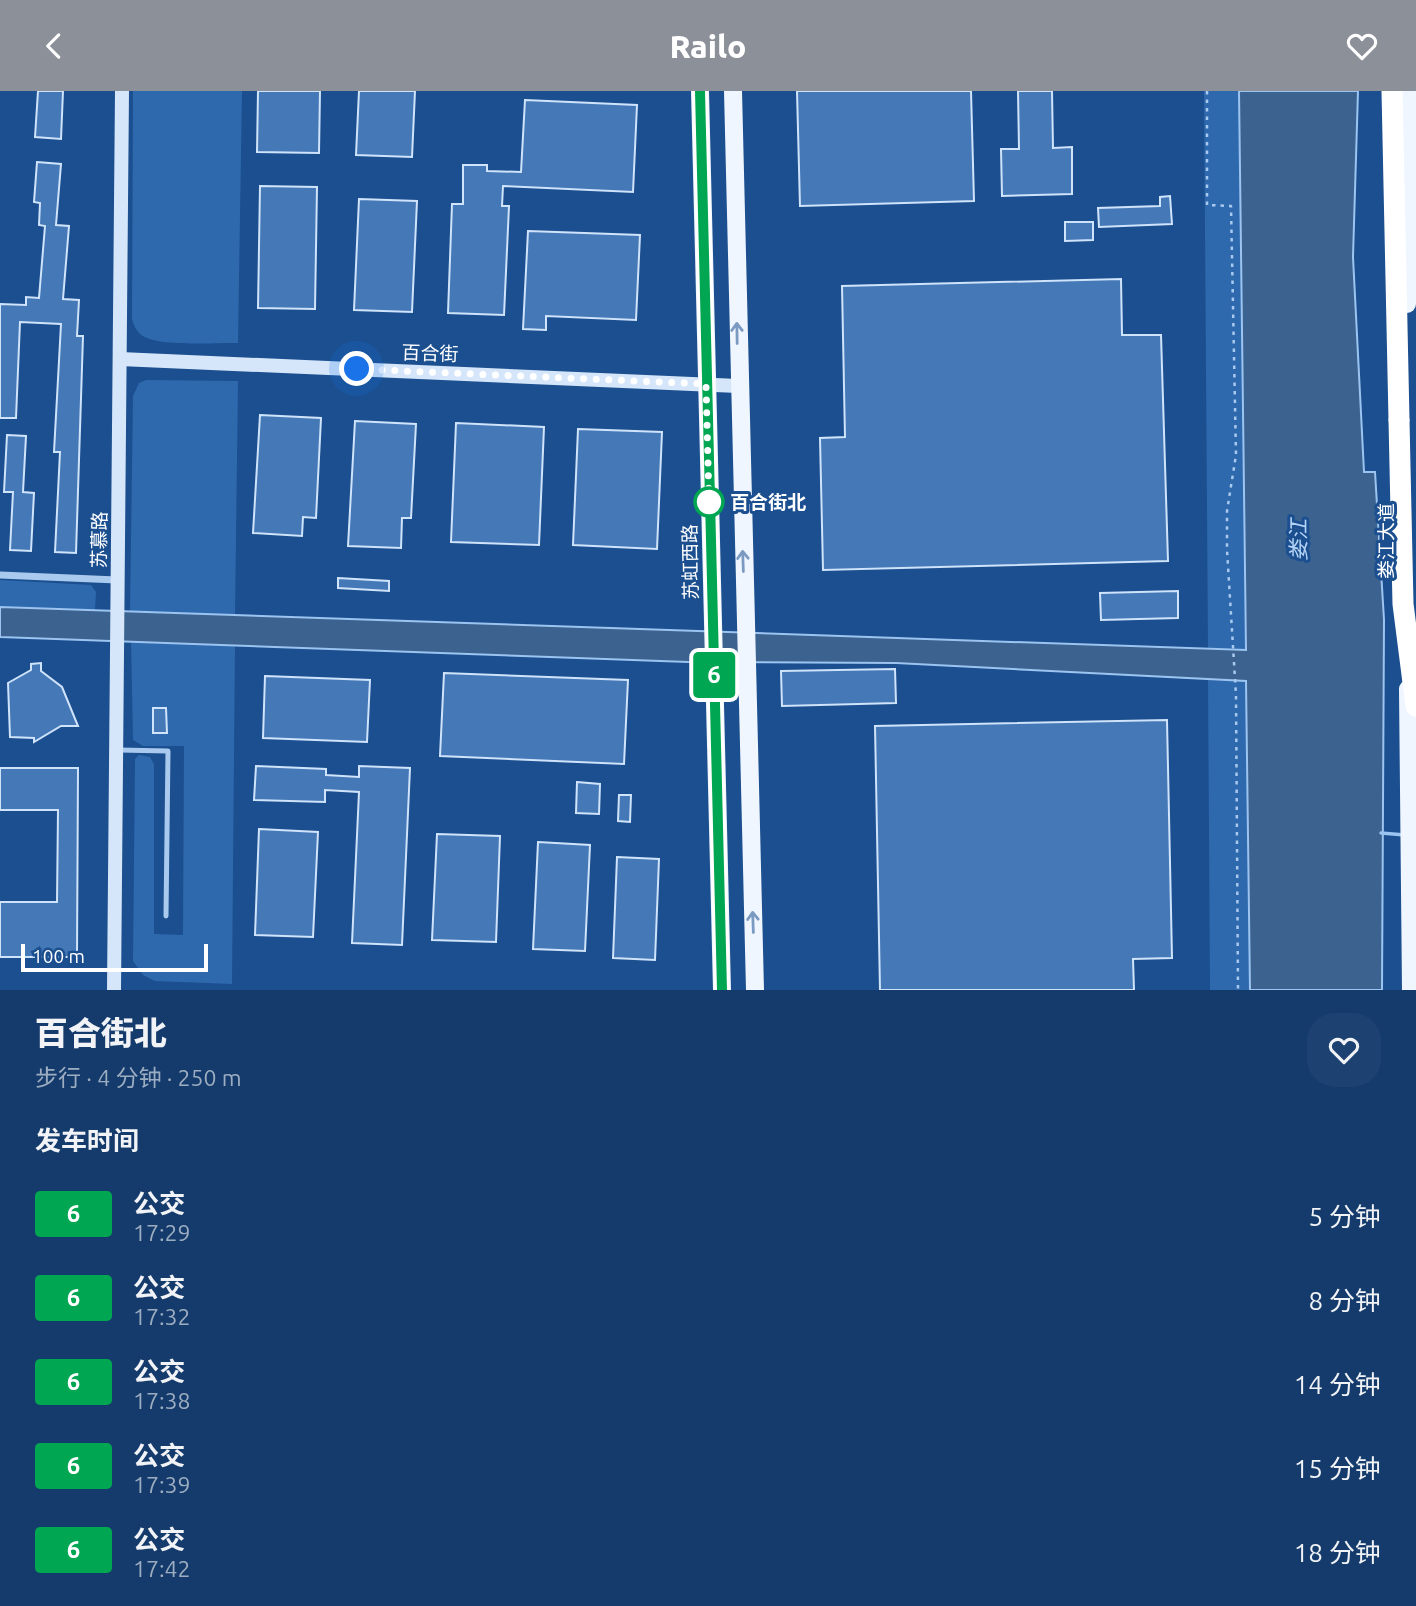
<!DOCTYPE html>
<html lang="zh">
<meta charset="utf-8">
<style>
body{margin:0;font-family:Ubuntu,"Noto Sans SC",sans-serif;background:#1d4271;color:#f1f3f6;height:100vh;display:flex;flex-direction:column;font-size:26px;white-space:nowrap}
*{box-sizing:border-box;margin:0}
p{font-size:23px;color:#9dadc1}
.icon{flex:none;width:38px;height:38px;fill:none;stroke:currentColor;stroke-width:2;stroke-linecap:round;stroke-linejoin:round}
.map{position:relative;height:899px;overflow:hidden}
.sheet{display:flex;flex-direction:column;background:#143b6b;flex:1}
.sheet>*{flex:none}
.badge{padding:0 14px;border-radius:5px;font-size:24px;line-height:46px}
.scale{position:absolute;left:21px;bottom:18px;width:187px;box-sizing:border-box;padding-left:7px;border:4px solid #fff;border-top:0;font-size:19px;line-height:24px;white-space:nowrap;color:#fff;-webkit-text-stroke:5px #1b4f8f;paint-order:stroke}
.you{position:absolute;width:35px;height:35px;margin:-18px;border:5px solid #fff;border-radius:50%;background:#1a73e8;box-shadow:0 0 0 10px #1a73e833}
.map>.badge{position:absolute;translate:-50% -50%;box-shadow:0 0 0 4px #fff}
h2{padding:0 35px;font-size:26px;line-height:63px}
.round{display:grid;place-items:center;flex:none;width:74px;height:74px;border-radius:28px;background:#1d4271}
.overview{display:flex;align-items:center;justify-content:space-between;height:119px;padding:0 35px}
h1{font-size:33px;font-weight:800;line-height:52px}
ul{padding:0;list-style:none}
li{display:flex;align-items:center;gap:21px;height:84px;padding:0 35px}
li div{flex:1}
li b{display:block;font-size:26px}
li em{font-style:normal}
li .badge{min-width:77px;font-weight:700;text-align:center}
header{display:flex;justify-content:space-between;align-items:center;height:91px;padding:0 35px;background:#8c9099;color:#fff;font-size:32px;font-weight:800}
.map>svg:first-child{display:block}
</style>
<header><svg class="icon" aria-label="back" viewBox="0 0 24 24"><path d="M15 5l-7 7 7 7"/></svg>Railo<svg class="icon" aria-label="heart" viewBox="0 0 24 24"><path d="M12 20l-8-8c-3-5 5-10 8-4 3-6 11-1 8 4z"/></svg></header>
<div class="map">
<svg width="1416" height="899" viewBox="0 0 1416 899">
<rect width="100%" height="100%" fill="#1b4f8f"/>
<g fill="#2e69ad">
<path d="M133,0h109l-4,252c-22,-1 -82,5 -98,-9 -4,-4 -7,-10 -8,-15z"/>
<path d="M1204,0h35l7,559 -38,-1z"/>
<path d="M146,289l92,1 -3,234 -105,-4 3,-215 6,-13z"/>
<path d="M0,489l91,5 5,7 -1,18 -95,-3z"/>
<path d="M131,551l104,3 -3,339 -77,-3 -12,-6 -10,-14 2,-202 4,-4 11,2 4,7v170l29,1 1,-189h-41l-10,-6z"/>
<path d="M1208,589l39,1 3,309h-40z"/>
</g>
<path fill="#3c6290" stroke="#9cc4f0" stroke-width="2" d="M1239,0h119l-5,166 11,215h11l9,148 -2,370h-132l-4,-309 -350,-18 -208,-1 -688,-25v-30l1246,43z"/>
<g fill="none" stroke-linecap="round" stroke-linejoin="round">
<path stroke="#9cc4f0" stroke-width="3.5" d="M1381,742l24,2"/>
</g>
<g fill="#4478b7" stroke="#cfe3fa" stroke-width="2">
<path d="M38,0h25l-2,48 -26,-2z"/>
<path d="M258,0h62l-1,62 -62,-1z"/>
<path d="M359,0h56l-3,66 -56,-2z"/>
<path d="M797,0h174l3,110 -174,5z"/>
<path d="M1018,0h34l1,57 19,-1v47l-70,2 -1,-47h18z"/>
<path d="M525,9l112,5 -4,87 -130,-6 -1,20h7l-5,109 -56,-2 4,-109h11v-39h24v6l34,1z"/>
<path d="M37,71l24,2 -5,61 13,1 -6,73 16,1 -2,36h6l-7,217 -21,-1 5,-100h-6l7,-128 -41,-2 -4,96h-16v-114l26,1v-8l13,1 6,-72 -6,-1 1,-22 -6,-1z"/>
<path d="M260,95l57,1 -2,122 -57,-1z"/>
<path d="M1170,105l2,28 -73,3 -1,-19 62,-2v-9z"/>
<path d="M359,108l58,2 -5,111 -58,-2z"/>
<path d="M1065,131h28v18l-28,1z"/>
<path d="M528,140l112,4 -4,85 -90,-4v14l-23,-1z"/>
<path d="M1121,188l1,56h39l7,226 -345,9 -3,-132 25,-1 -3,-151z"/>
<path d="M260,324l61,3 -5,100 -13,-1 -1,19 -49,-3z"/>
<path d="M355,330l61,3 -5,94h-9l-1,30 -53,-2z"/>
<path d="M456,332l88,4 -5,118 -88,-3z"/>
<path d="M578,338l84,3 -5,117 -84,-4z"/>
<path d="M7,344l19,1 -3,56 11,1 -3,58 -21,-1 3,-58h-9z"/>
<path d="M338,487l51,3v10l-51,-3z"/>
<path d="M1178,500v27l-77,2 -1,-27z"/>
<path d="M41,572v8l21,16 16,39h-17l-27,16v-4l-24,-1 -2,-54 23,-13v-6z"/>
<path d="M895,578l1,34 -114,3 -1,-35z"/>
<path d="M444,582l184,7 -4,84 -184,-8z"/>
<path d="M265,585l105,4 -3,62 -104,-4z"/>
<path d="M153,617h13l1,25h-14z"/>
<path d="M1167,629l5,238 -39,1 1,31h-254l-5,-264z"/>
<path d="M256,675l70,3v6l33,2v-11l51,2 -8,177 -50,-2 7,-151 -34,-2v12l-71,-2z"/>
<path d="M0,677h78l-1,189h-77v-55h57l1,-92h-58z"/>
<path d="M577,691l23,2 -1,30 -23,-1z"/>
<path d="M619,704h12l-1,27 -12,-1z"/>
<path d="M259,738l59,3 -5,105 -58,-2z"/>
<path d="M437,743l63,2 -4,106 -64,-2z"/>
<path d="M538,751l52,3 -5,106 -52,-2z"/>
<path d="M617,766l42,2 -4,101 -42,-2z"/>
</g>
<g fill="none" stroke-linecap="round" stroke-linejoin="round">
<path stroke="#a9c9ee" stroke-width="2.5" stroke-dasharray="3.5 5" stroke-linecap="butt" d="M1207,0v114l24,1 5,249 -9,56v39l9,145 2,295"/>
<path stroke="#a9c9ee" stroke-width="5" d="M119,659l49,1 -2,165"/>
<path stroke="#a9c9ee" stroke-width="7" d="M0,484l117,5"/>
<g stroke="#d6e6fa" stroke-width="14">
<path d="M120,268l618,27"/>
<path d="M114,899l8,-899"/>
</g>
<g stroke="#f0f6ff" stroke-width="18">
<path d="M700,0l22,899"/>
<path d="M733,0l22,899"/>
<path d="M1407,213v-213"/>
<path d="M1408,598l3,301"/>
</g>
<path stroke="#fff" stroke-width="21" d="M1392,0l7,329"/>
<path stroke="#fff" stroke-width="21" d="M1399,329l4,184 13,102"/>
</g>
<defs><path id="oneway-shaft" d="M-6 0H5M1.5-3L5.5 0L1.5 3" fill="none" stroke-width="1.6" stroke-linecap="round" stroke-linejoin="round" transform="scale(1.75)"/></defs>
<g stroke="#7b9ac1">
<use href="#oneway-shaft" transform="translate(737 242) rotate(-91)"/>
<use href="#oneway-shaft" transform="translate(743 470) rotate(-92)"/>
<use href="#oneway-shaft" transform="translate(753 831) rotate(-92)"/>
</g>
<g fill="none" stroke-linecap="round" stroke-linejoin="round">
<g stroke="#fff" stroke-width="16">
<path id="line" d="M700,0l22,899"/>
</g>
<use href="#line" stroke="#00a651" stroke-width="10"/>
<path stroke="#fff" stroke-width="7" stroke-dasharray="0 12.6" d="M357,278l349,15 3,118"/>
</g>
<circle fill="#fff" stroke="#00a651" stroke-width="3.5" cx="709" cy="411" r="14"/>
<g text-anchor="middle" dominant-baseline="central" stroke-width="6" stroke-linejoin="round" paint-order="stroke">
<g font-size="19" fill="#fff" stroke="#1b4f8f">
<text transform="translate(430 262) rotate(2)">百合街</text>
<text transform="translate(99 449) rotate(-89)">苏慕路</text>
<text transform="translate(1386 450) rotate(-90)">娄江大道</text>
<text transform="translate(690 471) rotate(-91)">苏虹西路</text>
</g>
<g font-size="19" font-weight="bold" fill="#fff" stroke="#1b4f8f" text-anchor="start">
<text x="730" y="411">百合街北</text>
</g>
<g font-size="21" font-style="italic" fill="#b5d3f5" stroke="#1b4f8f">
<text transform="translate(1298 449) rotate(-90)">娄江</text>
</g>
</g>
</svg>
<div class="scale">100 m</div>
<div class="you" style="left:357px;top:278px"></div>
<b class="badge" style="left:714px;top:584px;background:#00a651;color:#fff">6</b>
</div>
<section class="sheet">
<div class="overview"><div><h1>百合街北</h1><p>步行 · 4 分钟 · 250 m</p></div><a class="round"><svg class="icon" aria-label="heart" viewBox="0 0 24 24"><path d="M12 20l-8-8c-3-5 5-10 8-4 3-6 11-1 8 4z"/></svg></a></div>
<h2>发车时间</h2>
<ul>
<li><span class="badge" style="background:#00a651;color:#fff">6</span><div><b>公交</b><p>17:29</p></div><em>5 分钟</em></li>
<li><span class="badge" style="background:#00a651;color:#fff">6</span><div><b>公交</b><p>17:32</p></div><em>8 分钟</em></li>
<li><span class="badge" style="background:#00a651;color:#fff">6</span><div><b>公交</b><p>17:38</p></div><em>14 分钟</em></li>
<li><span class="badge" style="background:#00a651;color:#fff">6</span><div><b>公交</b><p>17:39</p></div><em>15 分钟</em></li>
<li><span class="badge" style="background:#00a651;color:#fff">6</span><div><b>公交</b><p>17:42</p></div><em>18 分钟</em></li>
</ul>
</section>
